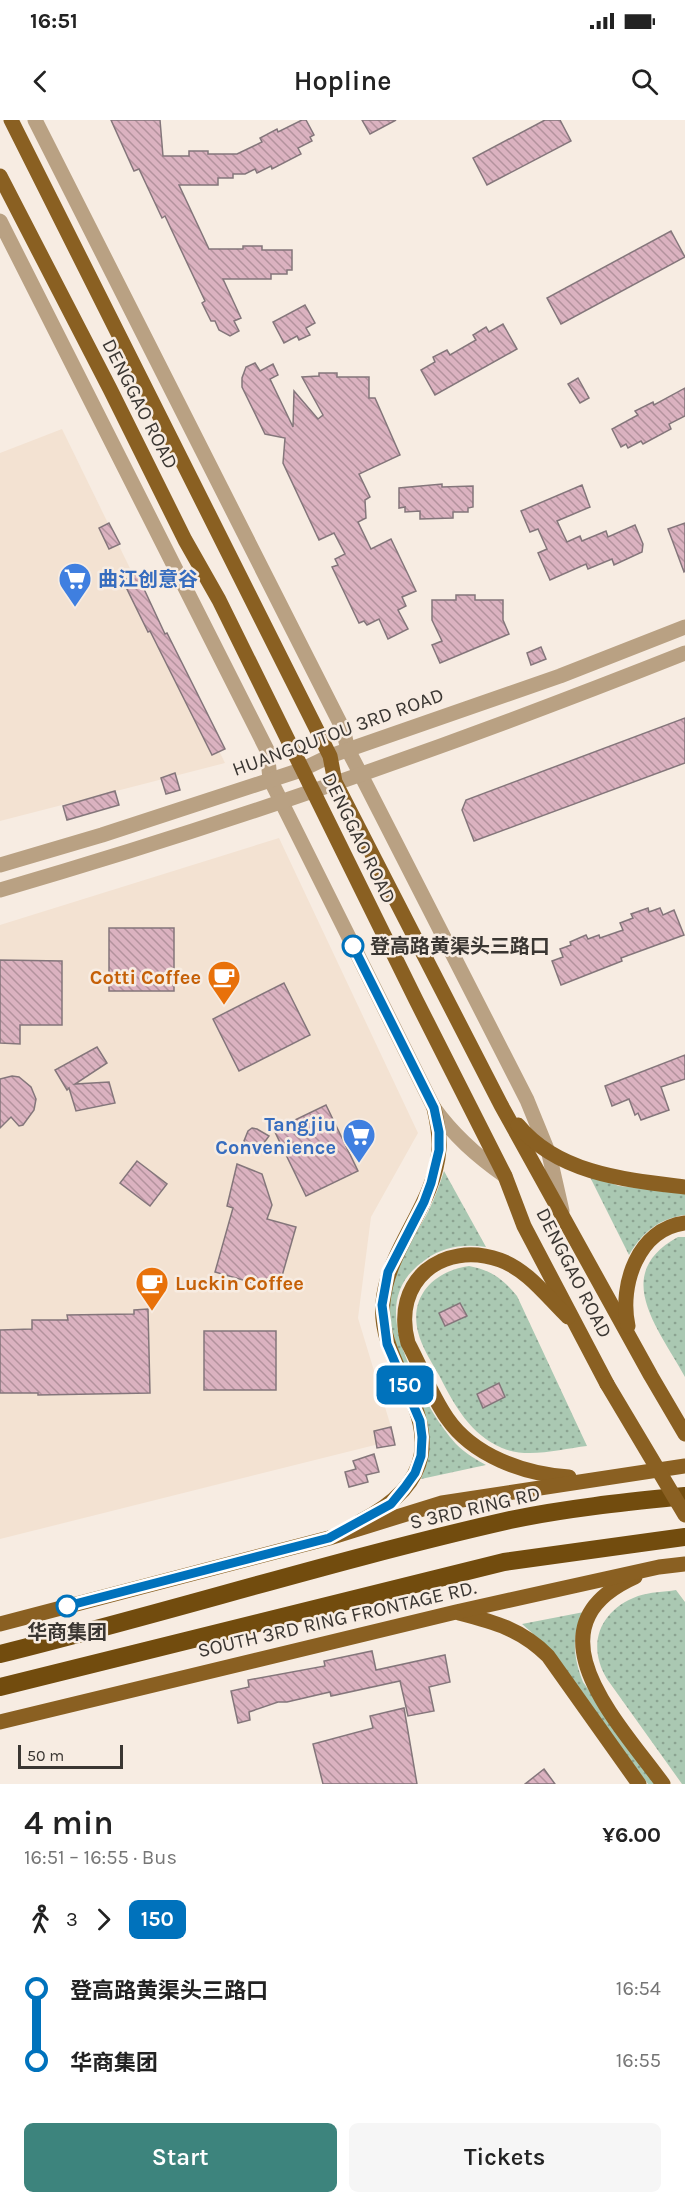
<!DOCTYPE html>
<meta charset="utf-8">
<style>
body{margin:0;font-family:Karla,"Noto Sans SC",sans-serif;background:#f6f6f6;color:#222;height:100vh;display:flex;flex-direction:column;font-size:22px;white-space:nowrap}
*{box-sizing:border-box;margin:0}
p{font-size:20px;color:#767676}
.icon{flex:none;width:33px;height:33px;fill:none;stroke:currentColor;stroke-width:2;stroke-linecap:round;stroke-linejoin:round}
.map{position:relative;height:1664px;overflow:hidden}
.panel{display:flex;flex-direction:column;background:#fff;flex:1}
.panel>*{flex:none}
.badge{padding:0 12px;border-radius:9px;font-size:21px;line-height:39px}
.scale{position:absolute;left:18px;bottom:15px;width:105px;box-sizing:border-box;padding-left:6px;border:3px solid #3a3632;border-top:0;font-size:16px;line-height:21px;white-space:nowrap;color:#3a3632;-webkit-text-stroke:4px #f7ece2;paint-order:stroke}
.map>.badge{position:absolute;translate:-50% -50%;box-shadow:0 0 0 3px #fff}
.legs{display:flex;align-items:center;gap:9px;height:66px;padding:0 24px;font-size:20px}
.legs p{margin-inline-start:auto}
.head{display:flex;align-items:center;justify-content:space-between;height:102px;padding:0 24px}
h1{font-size:33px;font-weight:600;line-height:45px}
.button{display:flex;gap:12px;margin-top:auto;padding:12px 24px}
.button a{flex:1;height:69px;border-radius:9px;background:#3d847d;color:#fff;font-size:24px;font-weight:600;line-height:69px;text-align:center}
.button a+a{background:#f6f6f6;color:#222}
ul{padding:0 24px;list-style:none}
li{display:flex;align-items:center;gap:21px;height:72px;font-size:22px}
li i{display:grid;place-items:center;width:9px;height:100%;margin:0 8px;background:currentColor}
li i::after{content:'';width:15px;height:15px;margin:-8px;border:4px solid;border-radius:50%;background:#fff}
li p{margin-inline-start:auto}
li:first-child i{background:linear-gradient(#0000 50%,currentColor 0)}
li:last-child i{background:linear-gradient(currentColor 50%,#0000 0)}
.status{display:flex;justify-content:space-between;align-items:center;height:42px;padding:0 30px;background:#fff;direction:ltr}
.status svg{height:16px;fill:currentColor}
header{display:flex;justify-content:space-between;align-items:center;height:78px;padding:0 24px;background:#fff;font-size:27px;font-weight:600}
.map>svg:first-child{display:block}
</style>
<div class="status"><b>16:51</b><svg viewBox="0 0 49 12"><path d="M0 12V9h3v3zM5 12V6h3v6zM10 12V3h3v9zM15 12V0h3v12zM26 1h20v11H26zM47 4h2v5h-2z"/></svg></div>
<header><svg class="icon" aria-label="back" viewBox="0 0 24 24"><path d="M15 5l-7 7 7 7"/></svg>Hopline<svg class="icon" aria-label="search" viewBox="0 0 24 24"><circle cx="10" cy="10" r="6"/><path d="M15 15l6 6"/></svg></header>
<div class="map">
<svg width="685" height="1664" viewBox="0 0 685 1664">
<defs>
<pattern id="grass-dots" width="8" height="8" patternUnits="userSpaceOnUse" patternTransform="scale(1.5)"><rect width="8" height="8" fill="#aac8b2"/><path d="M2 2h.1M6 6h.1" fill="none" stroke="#8ba391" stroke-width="1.8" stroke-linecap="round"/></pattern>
<pattern id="building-back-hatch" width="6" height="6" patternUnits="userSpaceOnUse" patternTransform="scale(1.5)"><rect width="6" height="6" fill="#dbb2c0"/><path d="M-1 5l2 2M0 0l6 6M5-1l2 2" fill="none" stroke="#b3929d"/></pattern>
</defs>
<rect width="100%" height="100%" fill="#f7ece2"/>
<g fill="#f3e2d2">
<path d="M62,309l163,334 -225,58v-368z"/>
<path d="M279,718l139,295 -47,84 -13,101 37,122 -395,99v-614z"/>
</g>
<g fill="url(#grass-dots)">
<path d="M444,1051l42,76c-22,-3 -42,-1 -61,13 -45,31 -29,77 -10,119 11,23 24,46 41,65 9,9 19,15 30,21l-65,14c23,-56 -6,-79 -24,-128 -7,-19 -8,-39 -7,-59 3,-27 27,-58 39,-82 6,-13 11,-26 15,-39z"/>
<path d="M589,1055l30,11 66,7v22c-27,4 -42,17 -56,40z"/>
<path d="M678,1117h7v140c-26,-48 -75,-103 -7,-140z"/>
<path d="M469,1146c22,4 34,13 48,30l70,150c-26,3 -60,13 -85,2 -31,-13 -48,-43 -62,-71 -8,-14 -18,-29 -22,-45 -9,-37 17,-61 51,-66z"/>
<path d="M676,1470l9,12v182h-3l-75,-105c-21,-35 -7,-69 31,-83 12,-4 26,-4 38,-6z"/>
<path d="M584,1492c-13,23 -11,45 -1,70l72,102h-7l-101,-138 -25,-22z"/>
</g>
<g fill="url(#building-back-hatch)" stroke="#84767b" stroke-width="1.5">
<path d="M111,0h49l3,36h26v-5h19v3h29l25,-12 -2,-4 17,-9 1,3 24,-12h4l8,15 -4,2 2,4 -14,7 3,6 -29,15 -1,-3 -14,7 -2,-4 -10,5h-12v4h-15v7h-39l30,64h34v-3h19v4h30v20h-5v4h-16v5h-48l18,39 -7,3 5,10 -9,5 -11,-6 -4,-9h-4l-9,-18 3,-2 -40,-85 -3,2 -23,-49 -5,2z"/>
<path d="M362,0h34l-26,14z"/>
<path d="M545,0h15l11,21 -84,44 -14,-27z"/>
<path d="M671,111l14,26 -124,67 -14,-26z"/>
<path d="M305,185l10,18 -9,5 4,7 -11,5 -2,-4 -13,7 -11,-21z"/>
<path d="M503,204l14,25 -82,46 -14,-25 14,-8 -2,-5 14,-7 3,5 26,-15 -3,-5 13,-8 3,5z"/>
<path d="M255,243l5,8 13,-7 5,11 -8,4 23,48 1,-36 24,28 5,-4 -21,-38 17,-1v-3h18v4h32v21h6l25,57 -41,19 11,23 -5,3 1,18 -8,4 13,27 20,-10 25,52 -14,6 4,9 -8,4 10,19 -20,10 -9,-20 -12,6 -3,-4 -5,2 -27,-56 6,-2 -3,-6 10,-5 -11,-21 -15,7 -36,-77 2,-25 -20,-4 -23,-47v-9l4,-11z"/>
<path d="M578,258l11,20 -9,5 -12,-19z"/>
<path d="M685,268v28l-16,8 2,5 -28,15 -2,-3 -13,7 -2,-4 -5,3 -9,-18 26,-14 -3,-4 18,-9 1,3z"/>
<path d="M442,364v3l31,-1v21l-5,1v4h-15v6l-33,1v-8l-15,1v-5l-6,1v-20z"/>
<path d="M582,365l8,22 -33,14 10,21 13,-6 2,5 24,-10 2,6 27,-12 8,19 -1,8 -28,13 -2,-6 -24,10 -2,-5 -36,16 -12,-27 9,-4 -9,-20 -8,3 -9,-21z"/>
<path d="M109,403l11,21 -11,5 -10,-21z"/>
<path d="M685,403v48l-1,1 -16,-43z"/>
<path d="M137,454l28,60 2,-1 58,116 -13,6 -62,-124 -2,1 -25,-51z"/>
<path d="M456,475h19v5h28v20l6,14 -69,29 -8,-18 10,-4 -10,-21v-20h24z"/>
<path d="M541,527l5,12 -15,6 -4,-12z"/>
<path d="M685,598v45l-211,78 -12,-31 4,-10z"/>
<path d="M175,653l5,17 -14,4 -5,-16z"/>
<path d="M115,671l4,14 -52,15 -4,-14z"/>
<path d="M648,788l1,4 11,-4 3,7 11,-5 10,25 -63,23 1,3 -61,24 -9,-24 11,-4 -3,-8 11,-4 -1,-3 16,-7 2,4 11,-4 1,3 23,-8 -3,-7 13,-5 -2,-4z"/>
<rect x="109" y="808" width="65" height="63"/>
<path d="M0,840l62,1v64h-42v19l-20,-1z"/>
<path d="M284,863l26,52 -71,36 -26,-52z"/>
<path d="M97,927l10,16 -32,21 34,-2 6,21 -39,8 -7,-23 -2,2 -12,-20z"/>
<path d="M685,935v24l-24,8 8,23 -28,10 -3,-7 -3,2 -6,-16 -17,7 -7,-20z"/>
<path d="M12,956l7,1 12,10 5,12 -2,11 -11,15 -4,1 -8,-9 -11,11v-49z"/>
<path d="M326,985l32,66 -52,25 -32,-66z"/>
<path d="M252,1008l5,1 12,7 -8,11 -5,3h-6l-6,-9 4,-10z"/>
<path d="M137,1041l30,23 -17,22 -30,-23z"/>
<path d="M237,1044l25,10 10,31 -5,14 29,8 -18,63 -63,-18 18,-64 -6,-2z"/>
<path d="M460,1183l7,13 -22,10 -6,-13z"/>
<path d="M148,1189l2,84 -112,2v-2h-38v-63l32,-1v-9h36l-1,-5 67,-1v-4z"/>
<rect x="204" y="1211" width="72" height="59"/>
<path d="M499,1263l6,14 -22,11 -6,-14z"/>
<path d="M391,1307l4,18 -18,3 -3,-17z"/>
<path d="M374,1334l5,18 -13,3 2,7 -19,5 -4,-15 11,-3 -3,-8z"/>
<path d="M372,1531l4,19 69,-15 5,27 -21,5 5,24 -26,5 -8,-35 -69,15 -1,-4 -43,10h-9l-29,10 1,8 -12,3 -7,-32 18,-4 -1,-7 77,-14 -1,-5z"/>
<path d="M404,1588l13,76h-94l-10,-40 60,-16 -3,-12z"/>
<path d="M544,1649l11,15h-30z"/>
</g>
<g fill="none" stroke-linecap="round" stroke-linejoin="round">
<g stroke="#b9a183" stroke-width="15">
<path d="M35,0l308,609 5,21 12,23 167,327 22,54 13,57"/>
<path d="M0,101l267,529 3,29 164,329c20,28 43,48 71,68"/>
<path d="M0,745l102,-30 199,-65 29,-14 230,-80 125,-49"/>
<path d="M0,770c232,-67 461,-148 685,-237"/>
</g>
<g stroke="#8a6022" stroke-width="15">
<path d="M11,0l319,636 5,26 166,323 150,271 34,58"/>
<path d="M0,56l110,213 75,151 34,60 197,400 89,176 19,50 83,158"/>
<path d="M518,1005c40,49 109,55 167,62"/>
<path d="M568,1197c-21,-20 -40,-47 -68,-57 -58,-20 -109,21 -92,83 13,24 23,52 39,75 26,38 77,56 122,59"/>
<path d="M628,1206c-9,-41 10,-97 57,-103"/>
<path d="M361,1401c27,-14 54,-34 60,-65 10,-53 -44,-99 -38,-154 5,-55 52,-97 56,-153 1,-14 -2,-28 -5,-41"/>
<path d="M635,1457c-112,50 -16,146 28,207"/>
<path d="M459,1493c35,9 62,16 89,43l91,128"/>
<path d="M0,1504l329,-86 113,-35 243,-37"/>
<path d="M0,1602l456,-110 203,-45 26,-3"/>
</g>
<g stroke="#724c0e" stroke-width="18">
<path d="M0,1534c170,-42 338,-95 510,-134 57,-12 117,-18 175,-24"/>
<path d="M0,1567l504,-125 181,-25"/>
</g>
<path stroke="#8a6022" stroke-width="15" d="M607,1264l78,131"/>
</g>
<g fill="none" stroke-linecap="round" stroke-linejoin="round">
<g stroke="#fff" stroke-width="14">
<path id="line-1" d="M67,1486l262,-68 62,-34 14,-17 10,-14 6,-17 1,-19 -2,-16 -33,-77 -5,-39 6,-33 36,-70 7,-19 8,-33v-18l-5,-24 -81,-162"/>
</g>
<use href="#line-1" stroke="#0072bc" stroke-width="9"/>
</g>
<defs>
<g id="supermarket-pin" transform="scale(1.725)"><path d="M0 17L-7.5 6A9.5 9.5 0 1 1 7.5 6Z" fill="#3f7fe0" stroke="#f7ece2"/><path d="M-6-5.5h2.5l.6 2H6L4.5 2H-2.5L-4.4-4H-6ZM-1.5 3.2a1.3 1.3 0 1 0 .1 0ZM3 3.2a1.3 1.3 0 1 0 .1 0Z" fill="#fff"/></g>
<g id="cafe-pin" transform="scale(1.725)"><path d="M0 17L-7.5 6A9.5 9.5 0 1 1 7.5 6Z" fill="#e8710a" stroke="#f7ece2"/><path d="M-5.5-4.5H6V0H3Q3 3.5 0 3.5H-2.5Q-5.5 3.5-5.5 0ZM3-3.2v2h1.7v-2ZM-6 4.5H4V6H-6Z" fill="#fff"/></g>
</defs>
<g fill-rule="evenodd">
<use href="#supermarket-pin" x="75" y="459"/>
<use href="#cafe-pin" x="224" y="857"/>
<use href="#supermarket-pin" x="359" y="1015"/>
<use href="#cafe-pin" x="152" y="1163"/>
</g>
<g fill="#fff" stroke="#0072bc" stroke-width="3">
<circle cx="353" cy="826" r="10"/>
<circle cx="67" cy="1486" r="10"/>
</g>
<g text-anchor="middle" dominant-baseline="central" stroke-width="5" stroke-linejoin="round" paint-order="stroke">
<g font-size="20" fill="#3a3632" stroke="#f7ece2">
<text transform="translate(140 284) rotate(63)">DENGGAO ROAD</text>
<text transform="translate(338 612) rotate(-20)">HUANGQUTOU 3RD ROAD</text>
<text transform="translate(359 718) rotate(64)">DENGGAO ROAD</text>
<text transform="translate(574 1153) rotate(63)">DENGGAO ROAD</text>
<text transform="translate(475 1388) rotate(-13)">S 3RD RING RD</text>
<text transform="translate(337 1499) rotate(-13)">SOUTH 3RD RING FRONTAGE RD.</text>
</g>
<g font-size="20" font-weight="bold" fill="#366cbe" stroke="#f7ece2" text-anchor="start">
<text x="98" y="459">曲江创意谷</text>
<text x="336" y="1004" text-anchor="end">Tangjiu<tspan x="336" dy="23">Convenience</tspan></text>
</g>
<g font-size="20" font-weight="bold" fill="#3a3632" stroke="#f7ece2" text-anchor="start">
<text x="370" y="826">登高路黄渠头三路口</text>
<text x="67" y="1512" text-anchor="middle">华商集团</text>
</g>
<g font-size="20" font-weight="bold" fill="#c56008" stroke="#f7ece2" text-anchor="end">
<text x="201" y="857">Cotti Coffee</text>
<text x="175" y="1163" text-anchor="start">Luckin Coffee</text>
</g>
</g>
</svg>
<div class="scale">50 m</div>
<b class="badge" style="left:405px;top:1265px;background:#0072bc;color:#fff">150</b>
</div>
<section class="panel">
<div class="head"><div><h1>4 min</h1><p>16:51 – 16:55 · Bus</p></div><b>¥6.00</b></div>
<div class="legs"><svg class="icon" aria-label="walk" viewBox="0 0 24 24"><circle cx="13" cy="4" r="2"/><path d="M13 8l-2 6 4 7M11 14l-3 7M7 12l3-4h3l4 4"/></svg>3<svg class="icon" aria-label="forward" viewBox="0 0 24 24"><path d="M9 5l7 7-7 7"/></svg><b class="badge" style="background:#0072bc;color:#fff">150</b></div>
<ul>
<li><i style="color:#0072bc"></i><b>登高路黄渠头三路口</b><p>16:54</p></li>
<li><i style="color:#0072bc"></i><b>华商集团</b><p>16:55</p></li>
</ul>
<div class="button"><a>Start</a><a>Tickets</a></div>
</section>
